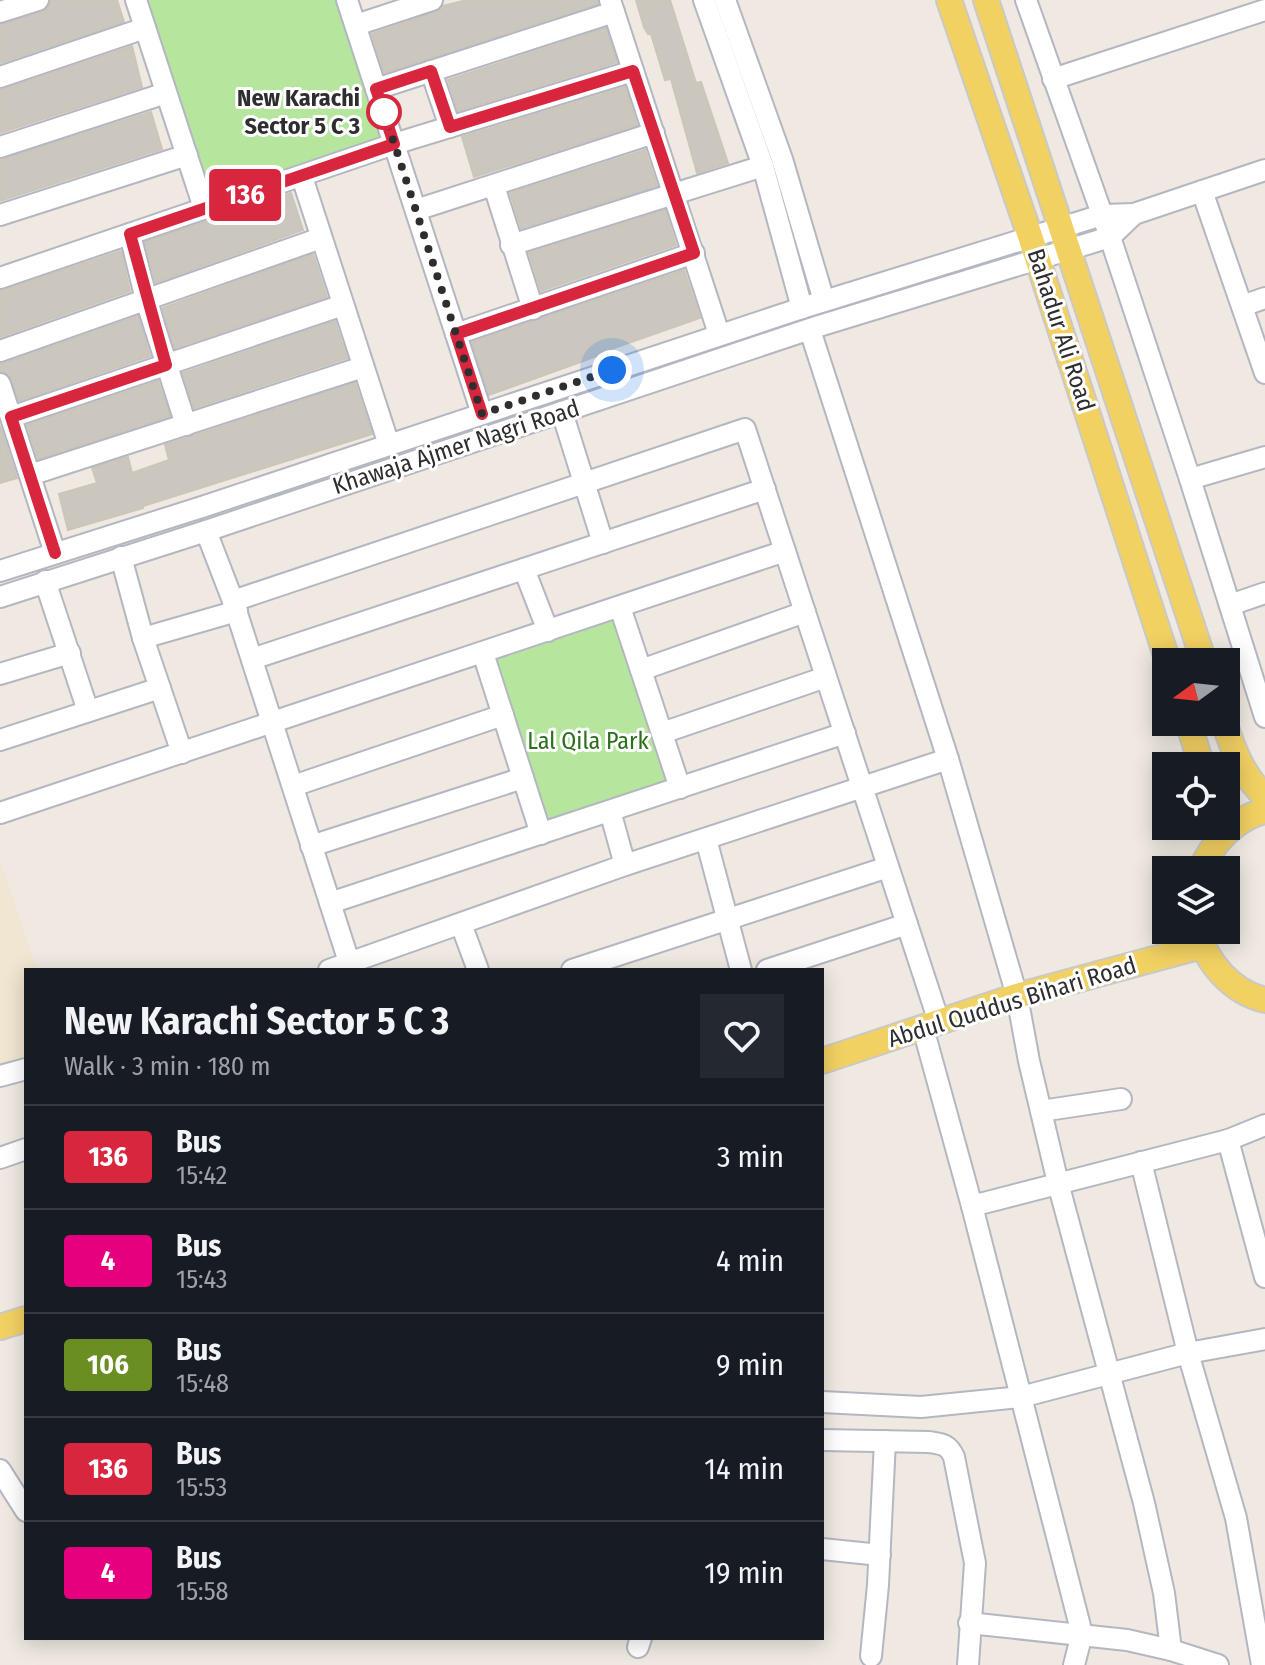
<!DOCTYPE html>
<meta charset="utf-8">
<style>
body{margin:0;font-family:"Fira Sans Condensed",sans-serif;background:#242831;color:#f1f3f6;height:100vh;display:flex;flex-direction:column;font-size:30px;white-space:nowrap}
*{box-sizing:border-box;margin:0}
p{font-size:26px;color:#9ea1a6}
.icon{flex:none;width:44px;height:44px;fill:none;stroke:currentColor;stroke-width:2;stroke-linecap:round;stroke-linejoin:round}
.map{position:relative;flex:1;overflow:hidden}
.drawer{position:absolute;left:24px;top:968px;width:800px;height:672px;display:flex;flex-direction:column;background:#171b24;border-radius:0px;box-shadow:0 4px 20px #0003}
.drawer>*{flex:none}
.badge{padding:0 16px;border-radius:6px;font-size:28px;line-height:52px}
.needle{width:52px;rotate:255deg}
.buttons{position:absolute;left:1152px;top:648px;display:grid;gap:16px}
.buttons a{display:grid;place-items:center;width:88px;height:88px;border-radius:0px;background:#171b24;box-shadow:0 4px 20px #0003;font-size:40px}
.you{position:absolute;width:40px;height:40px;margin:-20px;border:6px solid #fff;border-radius:50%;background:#1a73e8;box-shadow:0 0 0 12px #1a73e833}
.map>.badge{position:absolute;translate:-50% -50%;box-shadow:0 0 0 4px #fff}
.round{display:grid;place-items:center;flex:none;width:84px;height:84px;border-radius:0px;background:#242831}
.summary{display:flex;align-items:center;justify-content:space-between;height:136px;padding:0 40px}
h1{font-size:38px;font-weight:700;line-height:60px}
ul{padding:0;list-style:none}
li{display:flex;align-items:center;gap:24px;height:104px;padding:0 40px;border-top:2px solid #363941}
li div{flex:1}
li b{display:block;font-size:30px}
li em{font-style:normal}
li .badge{min-width:88px;font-weight:700;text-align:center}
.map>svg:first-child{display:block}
</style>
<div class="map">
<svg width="1265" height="1665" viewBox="0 0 1265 1665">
<rect width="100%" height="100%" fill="#efe9e1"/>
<path fill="#f0e6d1" d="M0,861l37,109h-11v94l-26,9z"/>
<g fill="#b6e59e">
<path d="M135,0h212l47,144 -190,64z"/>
<path d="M620,607l60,181 -139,46 -58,-181z"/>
</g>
<g fill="#cbc7bf" stroke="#cbc5ba" stroke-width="2">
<path d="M51,0h66l7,22 -124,41v-38l43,-13 5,-4z"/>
<path d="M467,0h130l1,4 -214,69 -12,-39 64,-22 7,-6z"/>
<path d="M636,0h34l26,83 5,-1 27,81 -31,10 -26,-94 -6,1 -14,-46h-3l-4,-7z"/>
<path d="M606,28l11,34 -159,49 -10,-31z"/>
<path d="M132,46l10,41 -142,46v-43z"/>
<path d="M625,87l12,38 -163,52 -12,-40z"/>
<path d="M151,112l11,37 -162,52v-41z"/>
<path d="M645,150l12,36 -136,42 -11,-35z"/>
<path d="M291,193l12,37 -148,53 -10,-41z"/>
<path d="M665,210l11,35 -135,46 -12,-38z"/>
<path d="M121,251l9,40 -130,46v-46z"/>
<path d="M313,254l14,43 -152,51 -13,-40z"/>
<path d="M684,270l16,48 -103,36v2l-108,39 -17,-53z"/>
<path d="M138,316l12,40 -131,45 -10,-26 -9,-4v-7z"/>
<path d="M335,321l12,37 -153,50 -11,-35z"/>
<path d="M158,381l12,35 -132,43 -11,-34z"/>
<path d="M355,383l17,51 -229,72v2l-75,22 -9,-36 38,-11 -5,-15 36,-11 4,16 37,-13 -4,-15z"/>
<path d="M0,426l17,52 -17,5z"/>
</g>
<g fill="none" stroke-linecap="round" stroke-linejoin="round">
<g stroke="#b4b7c1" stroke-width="24">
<g id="minor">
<path d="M136,0l68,208"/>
<path d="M347,0l135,414"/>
<path d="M610,0l109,334"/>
<path d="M704,0l59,166 39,142"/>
<path d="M725,0l57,159 42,142"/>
<path d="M1026,0l84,237 80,242 75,238"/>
<path d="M0,12l38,-12"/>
<path d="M356,25l76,-25"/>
<path d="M431,71l19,56"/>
<path d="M0,77l145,-49"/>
<path d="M1053,79l212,-69"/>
<path d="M376,89l238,-77"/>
<path d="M0,147l166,-54"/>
<path d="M302,177l87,268"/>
<path d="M494,186l39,123"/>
<path d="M1202,191l63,182"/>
<path d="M416,210l238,-77"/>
<path d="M0,215l187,-60"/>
<path d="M130,234l16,66 40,125"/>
<path d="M511,245l252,-79"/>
<path d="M0,278l394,-134 239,-73"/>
<path d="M1242,306l23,-8"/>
<path d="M810,330l138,429 69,237 12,65 29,122 86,320 20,90 7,57"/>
<path d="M456,334l238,-81"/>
<path d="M0,351l321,-113"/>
<path d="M0,384l55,169"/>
<path d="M562,412l41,131"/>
<path d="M11,417l332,-112"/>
<path d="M30,475l333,-108"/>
<path d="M1190,479l75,-22"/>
<path d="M206,531l27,70 116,361"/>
<path d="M121,557l22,81"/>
<path d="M524,569l24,62"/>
<path d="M0,571l202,-64 600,-199 300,-93 32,-1"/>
<path d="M45,581l43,130"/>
<path d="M0,597l206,-66 613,-205 291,-89 24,-23 131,-44"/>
<path d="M233,601l512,-172 194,593"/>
<path d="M1230,605l35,-12"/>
<path d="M620,607l60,181"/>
<path d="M483,653l58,181"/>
<path d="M252,659l513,-170"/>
<path d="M641,670l164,-58"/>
<path d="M0,674l70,-21"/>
<path d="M662,733l164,-56"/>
<path d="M0,740l160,-52"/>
<path d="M182,753l-39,-115 94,-27"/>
<path d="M293,786l210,-71"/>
<path d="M610,811l15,54"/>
<path d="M0,813l785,-262"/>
<path d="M706,839l35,131"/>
<path d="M311,846l212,-68"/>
<path d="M330,903l515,-170"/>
<path d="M461,924l17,46"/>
<path d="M329,970l296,-105 323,-106"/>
<path d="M572,970l316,-103"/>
<path d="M767,970l140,-46"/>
<path d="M923,1028l49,178 110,428 -8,31"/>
<path d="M0,1076l26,-7"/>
<path d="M1041,1111l80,-12"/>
<path d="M1228,1140l37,137"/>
<path d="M0,1158l26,-9"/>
<path d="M1141,1162l47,191 48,165 26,147"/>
<path d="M972,1206l256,-66 37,-15"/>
<path d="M822,1402l99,5 100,-10 167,-44 77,-14"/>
<path d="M822,1440l107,2c13,2 19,2 25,15l21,106 -7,102"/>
<path d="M0,1470l26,41"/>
<path d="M822,1549l58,6"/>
<path d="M969,1623l158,17 44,10 47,15"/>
<path d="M638,1647l3,-9"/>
<path d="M871,1656l7,-71 7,-144"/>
</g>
</g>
<g stroke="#c9c9c9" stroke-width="28">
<g id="major">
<path d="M949,0l81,236 138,426"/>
<path d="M986,0l218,662"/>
<path d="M1188,722l14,44"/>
<path d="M1224,722c9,27 19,55 41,74"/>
<path d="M1201,870c10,-26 36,-53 64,-59"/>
<path d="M1198,930c8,33 34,62 67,70"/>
<path d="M822,1061l195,-65 185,-50"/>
<path d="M0,1327l26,-8"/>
</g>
</g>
<use href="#minor" stroke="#fff" stroke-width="20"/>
<use href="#major" stroke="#f2d163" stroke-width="24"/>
</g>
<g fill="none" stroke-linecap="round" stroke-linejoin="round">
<g stroke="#fff" stroke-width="18">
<path id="line" d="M55,553l-44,-136 155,-52 -36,-131 264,-90 -18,-55 55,-18 19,56 183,-56 61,182 -238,81 26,80"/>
</g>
<use href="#line" stroke="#d7263d" stroke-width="12"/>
<path stroke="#2e2e2e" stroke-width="8" stroke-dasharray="0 14.4" d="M384,112l98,302 130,-44"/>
</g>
<circle fill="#fff" stroke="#d7263d" stroke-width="4" cx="384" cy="112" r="16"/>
<g text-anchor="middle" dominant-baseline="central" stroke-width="6" stroke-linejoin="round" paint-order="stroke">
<g font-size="24" font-weight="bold" fill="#2e2e2e" stroke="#fff" text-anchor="end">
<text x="360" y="98">New Karachi<tspan x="360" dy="28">Sector 5 C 3</tspan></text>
</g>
<g font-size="24" fill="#2e2e2e" stroke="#fff">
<text transform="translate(1061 330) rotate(72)">Bahadur Ali Road</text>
<text transform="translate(456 447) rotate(-18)">Khawaja Ajmer Nagri Road</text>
<text transform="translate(1012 1002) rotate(-17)">Abdul Quddus Bihari Road</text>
</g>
<g font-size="24" fill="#2c6e1b" stroke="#fff">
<text x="588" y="741">Lal Qila Park</text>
</g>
</g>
</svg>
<div class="buttons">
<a><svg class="needle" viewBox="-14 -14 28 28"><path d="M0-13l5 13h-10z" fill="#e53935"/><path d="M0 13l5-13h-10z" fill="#9ea1a6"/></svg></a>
<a><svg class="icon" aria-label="locate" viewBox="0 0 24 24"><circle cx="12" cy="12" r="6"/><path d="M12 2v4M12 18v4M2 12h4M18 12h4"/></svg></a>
<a><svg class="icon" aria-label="layers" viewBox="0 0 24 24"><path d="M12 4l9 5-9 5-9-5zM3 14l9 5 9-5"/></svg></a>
</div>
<div class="you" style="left:612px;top:370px"></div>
<b class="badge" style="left:245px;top:195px;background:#d7263d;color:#fff">136</b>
<section class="drawer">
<div class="summary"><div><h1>New Karachi Sector 5 C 3</h1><p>Walk · 3 min · 180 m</p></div><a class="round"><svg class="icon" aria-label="heart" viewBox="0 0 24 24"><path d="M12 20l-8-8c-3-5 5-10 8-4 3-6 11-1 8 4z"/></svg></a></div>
<ul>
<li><span class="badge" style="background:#d7263d;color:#fff">136</span><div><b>Bus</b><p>15:42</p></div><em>3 min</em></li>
<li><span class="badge" style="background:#e6007e;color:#fff">4</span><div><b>Bus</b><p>15:43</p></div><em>4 min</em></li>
<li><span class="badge" style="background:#6b8e23;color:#fff">106</span><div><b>Bus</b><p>15:48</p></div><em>9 min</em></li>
<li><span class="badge" style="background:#d7263d;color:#fff">136</span><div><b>Bus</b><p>15:53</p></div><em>14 min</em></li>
<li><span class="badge" style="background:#e6007e;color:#fff">4</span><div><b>Bus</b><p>15:58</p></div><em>19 min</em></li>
</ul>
</section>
</div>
